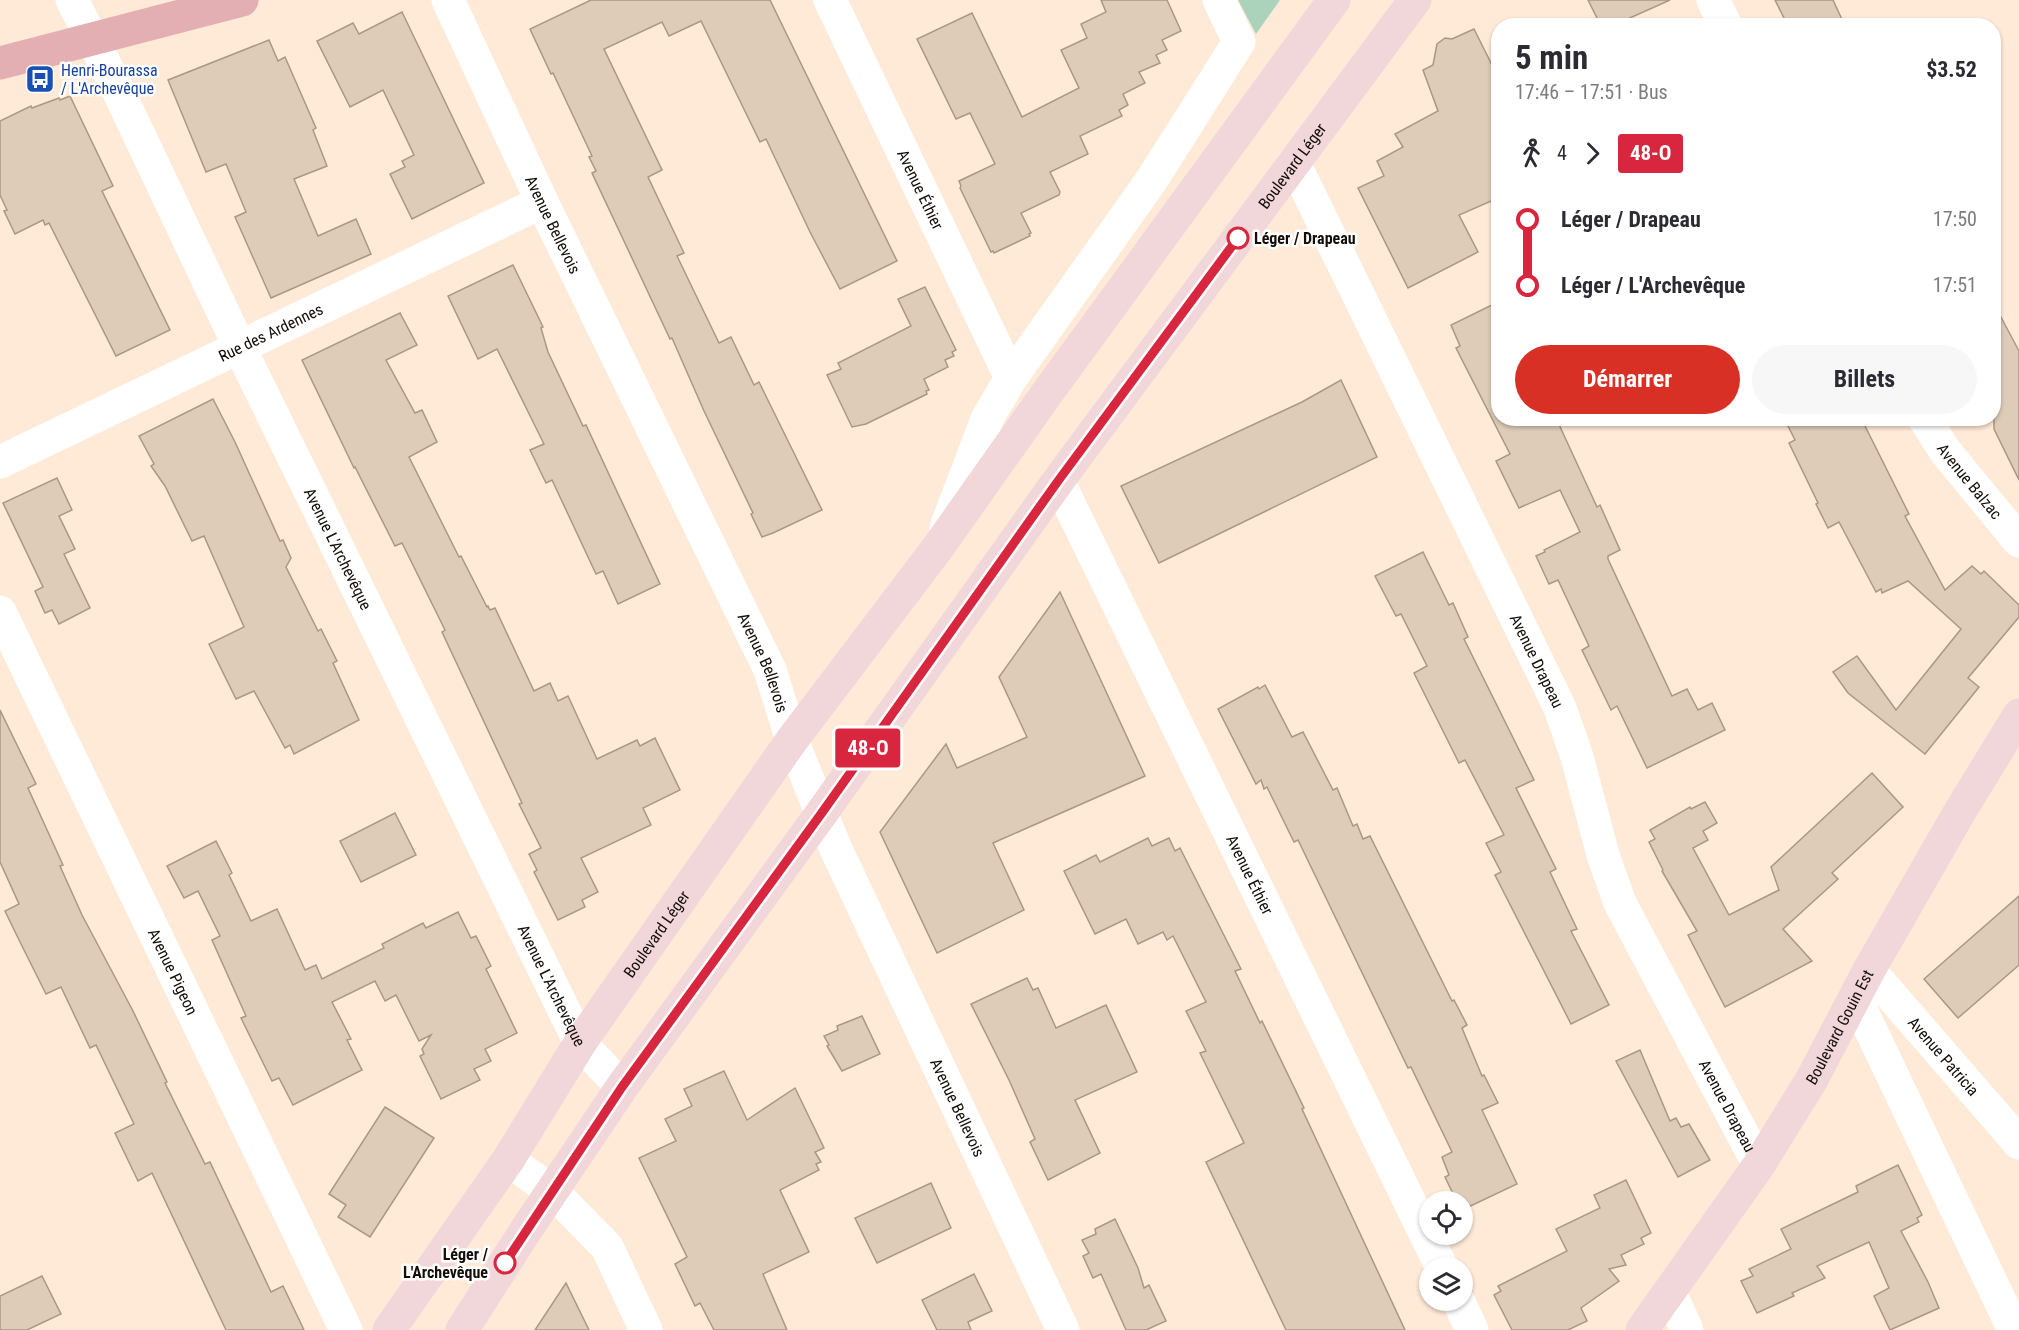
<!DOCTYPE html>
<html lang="fr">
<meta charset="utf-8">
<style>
body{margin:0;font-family:"Roboto Condensed",sans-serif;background:#f7f7f7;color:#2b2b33;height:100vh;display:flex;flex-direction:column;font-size:22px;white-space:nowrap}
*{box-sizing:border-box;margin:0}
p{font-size:20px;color:#7c7c81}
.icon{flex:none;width:33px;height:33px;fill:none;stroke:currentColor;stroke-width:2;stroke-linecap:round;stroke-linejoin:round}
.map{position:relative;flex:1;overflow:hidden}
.drawer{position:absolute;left:1491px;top:18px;width:510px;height:408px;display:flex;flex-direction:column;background:#fff;border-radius:24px;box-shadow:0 2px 4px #0004}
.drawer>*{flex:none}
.badge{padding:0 12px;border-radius:4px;font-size:21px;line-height:39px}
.buttons{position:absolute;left:1419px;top:1191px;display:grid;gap:12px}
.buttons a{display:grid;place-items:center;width:54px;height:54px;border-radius:50%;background:#fff;box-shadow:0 2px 4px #0004;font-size:30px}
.map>.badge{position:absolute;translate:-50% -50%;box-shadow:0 0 0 3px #fff}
.legs{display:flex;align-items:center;gap:9px;height:66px;padding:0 24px;font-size:20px}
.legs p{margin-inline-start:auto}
.summary{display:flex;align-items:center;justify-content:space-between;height:102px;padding:0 24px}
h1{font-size:33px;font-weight:700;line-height:45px}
.cta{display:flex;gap:12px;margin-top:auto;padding:12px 24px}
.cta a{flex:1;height:69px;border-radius:36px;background:#d93025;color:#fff;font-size:24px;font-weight:700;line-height:69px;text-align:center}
.cta a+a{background:#f7f7f7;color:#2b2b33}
ul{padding:0 24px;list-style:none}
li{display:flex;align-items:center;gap:21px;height:66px;font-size:22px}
li i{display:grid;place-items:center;width:9px;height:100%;margin:0 8px;background:currentColor}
li i::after{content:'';width:15px;height:15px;margin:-8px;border:4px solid;border-radius:50%;background:#fff}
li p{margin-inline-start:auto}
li:first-child i{background:linear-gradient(#0000 50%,currentColor 0)}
li:last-child i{background:linear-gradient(currentColor 50%,#0000 0)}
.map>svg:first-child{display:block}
</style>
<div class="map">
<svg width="2019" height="1330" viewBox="0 0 2019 1330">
<rect width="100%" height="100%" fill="#ffe9d7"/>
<path fill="#abd2bb" d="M1238,0h42l-24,34z"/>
<g fill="#deccb8" stroke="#a99885" stroke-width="1.5">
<path d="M591,0h179l127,261 -57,28 -30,-57 -44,-93 -6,3 -59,-121 -32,15 -7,-14 -58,27 58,121 -14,7 36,76 -7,3 42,87 12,-6 23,48 5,-3 63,128 -49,23 -11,4 -11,-23 2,-1 -49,-102 -32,-73 -2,1 -78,-166 4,-2 -7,-14 3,-1 -39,-83 -2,1 -21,-45z"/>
<path d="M1101,0h66l14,31 -19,9 5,10 -11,5 4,8 -21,9 6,11 -22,11 5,11 -9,5 3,6 -42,20 8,18 -38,18 10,20 -1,3 -38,18 10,20 -2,1 1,2 -36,17 -1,-2 -2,1 -31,-64 1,-2 -2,-5 36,-17 -25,-51 -14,6 -39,-80 55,-26 50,104 57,-29 -18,-38 26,-12 -6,-14 25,-12z"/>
<path d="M1588,0h82l-58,26h-11z"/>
<path d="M1775,0h58l12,26h-57z"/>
<path d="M402,12l82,171 -72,36 -22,-45 15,-7 -3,-6 12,-6 -31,-65 -33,17 -33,-66 36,-18 6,11z"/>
<path d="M1474,29l24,48v121l-39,17 19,37 -70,36 -50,-100 26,-12 -7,-15 26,-14 -8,-13 43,-23 -15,-41 10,-5 4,-21 8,-6 7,1z"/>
<path d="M269,40l9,21 7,-4 31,71 -3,2 14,36 -33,13 24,57 38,-17 15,35 -100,44 -36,-81 11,-5 -20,-48 -20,8 -38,-92z"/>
<path d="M70,96l43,90 -11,5 68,139 -54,26 -67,-133 -4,2 -2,-5 -28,14 -11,-23 3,-1 -7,-15v-74l31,-15 1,2 27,-10 1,2z"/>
<path d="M513,265l30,62 -2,1 7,24 35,74 3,-1 74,159 -42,20 -15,-33 -7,3 -44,-94 -6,3 -16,-33 14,-6 -47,-95 -19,10 -30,-63z"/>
<path d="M925,287l31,63 -4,2 2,4 -9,4 3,7 -24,12 5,11 -3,1 1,3 -61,30 -14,3 -25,-52 14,-6 -3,-6 73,-37 -13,-27z"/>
<path d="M1498,302v116h58l41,89 3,-2 20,45 -12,6v3l64,137 15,-7 11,21 14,-7 13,27 -78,38 -30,-62 -6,4 -29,-60 7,-4 -31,-66 -9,4 -13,-28 9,-4 -1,-2 36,-18 -20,-42 -41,18 -23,-47 14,-7 -54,-106 4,-2 -9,-21z"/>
<path d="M1994,304l25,47v129l-25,-51z"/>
<path d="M400,313l17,32 -31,15 29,53 7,-3 15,32 -28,15 50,100 2,-1 26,51 1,-1 2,4 5,-2 39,83 16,-8 8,18 10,-5 29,63 40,-19 3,6 15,-8 25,52 -37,18 8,17 -70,33 17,34 -16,8 3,7 -27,13 -24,-48 3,-2 -8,-16 12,-6 -22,-44 3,-1 -80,-171 3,-2 -43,-87 -7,3 -40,-79 -1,1 -52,-108z"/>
<path d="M1341,380l36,77 -218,106 -38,-77 181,-84z"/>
<path d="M213,399l22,43 45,99 3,-1 8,18 -5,9 32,64 3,-2 16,32 -4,2 26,57 -65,34 -4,-9 -5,3 -31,-57 -18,8 -27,-55 35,-17 -40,-91 -12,5 -27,-55 -14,-20 3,-2 -15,-28z"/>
<path d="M1784,418h77l48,96 -4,2 40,74 27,-24 9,8 3,-3 35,34v12l-51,61 11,9 -54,67 -77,-61 -15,-21 24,-16 39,54 65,-81 -53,-48 -26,12 -1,-4 -5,3 -37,-70 -11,6 -12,-24 2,-1 -29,-60 6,-3z"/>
<path d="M57,478l15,32 -13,6 16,33 -11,5 26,54 -31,16 -7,-14 -7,3 -10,-22 8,-4 -40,-84z"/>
<path d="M1423,552l26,53 4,-2 15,34 -4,2 70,141 -18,8 40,81 -6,3 27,57 -6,2 38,74 -38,19 -76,-149 6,-3 -15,-29 18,-8 -39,-75 -6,3 -45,-90 13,-7 -26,-52 -5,2 -21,-40z"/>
<path d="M1060,592l85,184 -152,67 31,67 -87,43 -57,-121 66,-88 11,24 70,-31 -28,-60z"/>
<path d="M1265,685l27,52 11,-5 30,58 4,-2 16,38 4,-2 6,15 7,-3 82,165 2,-1 13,25 -5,3 20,48 2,-1 14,28 -16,7 35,74 -55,26v-8h-5l-12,-25 4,-2 -7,-18 10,-5 -41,-85 -3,1 -110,-228 -4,2 -27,-55 -3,2 -3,-9 -5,4 -38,-75 40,-22 1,2z"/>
<path d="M0,710l36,74 -8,4 35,77 -3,1 22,49 51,96 34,71 -2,1 40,81 5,-2 61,130 12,-6 21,44h-78l-74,-157 -14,8 -23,-48 19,-9 -38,-79 -6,3 -29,-61 -15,7 -25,-50 -16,-33 14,-7 -19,-42z"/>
<path d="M1872,773l31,34 -71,66 6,6 -55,50 29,32 -87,46 -37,-72 9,-4 -35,-60 1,-1 -14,-28 6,-3 -5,-9 40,-23 1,2 14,-7 12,21 -14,8 5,9 -15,8 36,67 50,-25 -8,-23z"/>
<path d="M395,813l21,42 -55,27 -21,-41z"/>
<path d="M1148,838l4,8 17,-8 6,13 5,-3 61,121 -6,2 25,52 2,-2 42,87 -2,1 103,221h-119l-80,-168 38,-19 -44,-90 6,-2 -20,-40 20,-9 -33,-66 -6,4 -4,-8 -25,12 -12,-25 -31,15 -31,-63 32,-16 4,7z"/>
<path d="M216,841l16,32 -3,2 22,46 26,-12 28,61 11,-5 6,14 62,-31 -2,-4 41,-21 3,5 32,-16 13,26 5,-2 15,30 -5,3 31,64 -32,16 6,12 -17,8 6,11 -39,19 -21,-43 4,-2 -2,-5 9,-14 -12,6 -23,-46 -11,6 -10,-20 -43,21 19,37 -4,1 15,30 -69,35 -14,-27 -7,3 -31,-63 5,-2 -34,-76 8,-4 -22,-45 -14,7 -17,-32z"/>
<path d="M2019,896v69l-61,53 -34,-39z"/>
<path d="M1027,978l6,12 5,-2 18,40 50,-23 31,67 -62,28 25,53 -52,27 -18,-38 5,-3 -26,-59 -38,-76z"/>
<path d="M862,1016l18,38 -38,17 -15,-25 2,-1 -5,-9 14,-6 -1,-4z"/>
<path d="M1640,1050l30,71 6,-3 5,9 8,-3 21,36 -32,17 -62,-116z"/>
<path d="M724,1071l23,49 48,-32 29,60 -9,4 6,10 -5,2 3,6 -39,20 29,62 -46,22 24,56h-73l-14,-27 -5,3 -20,-42 12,-7 -48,-99 37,-17 -11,-22 27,-13 -8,-17z"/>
<path d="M385,1107l49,31 -64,99 -32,-20 8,-12 -17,-11z"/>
<path d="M1898,1165l24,50 -5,3 2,4 -18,9 27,51 11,26 -49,22 -16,-34 15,-8 -20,-46 -52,24 8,12 -33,15 2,3 -37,17 -16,-32 12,-5 -4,-7 42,-20 -10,-20 77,-37 -2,-6z"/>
<path d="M1626,1180l25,53 -10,5 3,6 -23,11 5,10 -17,4 10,12 -38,27 6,13 -19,9h-56l-18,-35 7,-4 -3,-5 69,-35 -11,-22 44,-21 -6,-13z"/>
<path d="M931,1183l20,45 -74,35 -22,-45z"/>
<path d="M1115,1219l23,49 6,20 5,-3 17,36 -20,9h-20l-25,-56 -8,4 -10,-22 6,-3 -7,-13 14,-6 -1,-5z"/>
<path d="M974,1274l18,37 -24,11 3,8h-34l-15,-30z"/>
<path d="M42,1276l19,38 -34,16h-27v-34z"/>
<path d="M566,1283l23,47h-54z"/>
</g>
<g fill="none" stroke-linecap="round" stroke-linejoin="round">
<g stroke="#fff" stroke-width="33">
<path id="s1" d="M72,0l42,82 126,266 340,695 42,44"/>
<path id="s2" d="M448,0l94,202 228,468 22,70 43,107 228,483"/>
<path id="s3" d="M830,0l181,378"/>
<path d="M1713,0l13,26"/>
<path id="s4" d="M1294,163l266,545 17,49 26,98 17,48 139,262"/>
<path id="s5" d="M1924,418l21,33 74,90"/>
<path id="s6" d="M0,462l542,-260"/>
<path id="s7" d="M1058,481l384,787"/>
<path d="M946,527l41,-108 24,-41 140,-197 88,-139 -20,-42"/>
<path id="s8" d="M0,612l346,718"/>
<path id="s9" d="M1869,970l150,173"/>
<path d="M1855,997l159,333"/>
<path d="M508,1160l44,31 55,56 39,83"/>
<path d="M1670,1293l17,37"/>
<path d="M1458,1300l14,30"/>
</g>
<g stroke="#f1d7d9" stroke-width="33">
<path id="s10" d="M389,1330l119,-170 72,-117 212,-303 147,-194 106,-150 289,-396"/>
<path id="s11" d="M462,1330l64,-100 96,-143 199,-273 237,-333 357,-481"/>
<path id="s12" d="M1642,1330l117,-165 53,-86 57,-109 90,-157 60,-98"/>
</g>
<path stroke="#e3afb3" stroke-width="33" d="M0,63l242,-63"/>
</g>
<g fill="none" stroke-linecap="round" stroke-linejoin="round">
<g stroke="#fff" stroke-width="14">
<path id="line-1" d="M505,1263l117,-176 199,-273 237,-333 180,-243"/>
</g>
<use href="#line-1" stroke="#d7263d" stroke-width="9"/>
</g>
<defs>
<g id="bus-square" transform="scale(1.5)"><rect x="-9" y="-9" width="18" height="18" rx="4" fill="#1a4fb4" stroke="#fff"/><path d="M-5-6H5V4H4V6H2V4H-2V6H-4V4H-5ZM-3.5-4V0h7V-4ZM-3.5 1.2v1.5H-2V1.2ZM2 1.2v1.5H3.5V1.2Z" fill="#fff"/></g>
</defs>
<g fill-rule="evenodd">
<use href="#bus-square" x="40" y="79"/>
</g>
<g fill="#fff" stroke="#d7263d" stroke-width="3">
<circle cx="1238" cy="238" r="10"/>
<circle cx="505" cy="1263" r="10"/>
</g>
<g text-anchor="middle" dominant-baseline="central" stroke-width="5" stroke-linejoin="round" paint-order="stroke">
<g font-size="16" fill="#164399" stroke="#fff" text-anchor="start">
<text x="61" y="70">Henri-Bourassa<tspan x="61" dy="18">/ L'Archevêque</tspan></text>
</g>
<g font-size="16" fill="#150e08" stroke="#fff">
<text stroke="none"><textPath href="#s11" startOffset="1430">Boulevard Léger</textPath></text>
<text stroke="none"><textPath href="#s3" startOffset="210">Avenue Éthier</textPath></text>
<text stroke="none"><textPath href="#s2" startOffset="248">Avenue Bellevois</textPath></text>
<text stroke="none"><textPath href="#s6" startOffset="300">Rue des Ardennes</textPath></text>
<text stroke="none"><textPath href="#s5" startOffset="78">Avenue Balzac</textPath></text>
<text stroke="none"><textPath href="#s1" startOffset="610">Avenue L'Archevêque</textPath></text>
<text stroke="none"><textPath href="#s4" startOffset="554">Avenue Drapeau</textPath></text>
<text stroke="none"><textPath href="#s2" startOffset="734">Avenue Bellevois</textPath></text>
<text stroke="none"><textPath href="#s7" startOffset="438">Avenue Éthier</textPath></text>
<text stroke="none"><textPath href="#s10" startOffset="478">Boulevard Léger</textPath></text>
<text stroke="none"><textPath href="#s8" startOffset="399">Avenue Pigeon</textPath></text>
<text stroke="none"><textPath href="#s1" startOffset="1096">Avenue L'Archevêque</textPath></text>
<text stroke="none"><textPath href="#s12" startOffset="362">Boulevard Gouin Est</textPath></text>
<text stroke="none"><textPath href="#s9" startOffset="114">Avenue Patricia</textPath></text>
<text stroke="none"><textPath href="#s4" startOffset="1040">Avenue Drapeau</textPath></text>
<text stroke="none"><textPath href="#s2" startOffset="1220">Avenue Bellevois</textPath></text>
</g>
<g font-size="16" font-weight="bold" fill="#150e08" stroke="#fff" text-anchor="start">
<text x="1254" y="238">Léger / Drapeau</text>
<text x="488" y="1254" text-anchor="end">Léger /<tspan x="488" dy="18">L'Archevêque</tspan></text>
</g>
</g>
</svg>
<div class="buttons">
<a><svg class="icon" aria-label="locate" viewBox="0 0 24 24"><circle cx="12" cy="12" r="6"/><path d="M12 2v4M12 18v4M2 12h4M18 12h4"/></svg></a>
<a><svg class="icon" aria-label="layers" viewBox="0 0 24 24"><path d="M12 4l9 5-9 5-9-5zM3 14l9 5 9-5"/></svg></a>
</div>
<b class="badge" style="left:868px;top:748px;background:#d7263d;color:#fff">48-O</b>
<section class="drawer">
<div class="summary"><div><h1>5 min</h1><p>17:46 – 17:51 · Bus</p></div><b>$3.52</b></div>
<div class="legs"><svg class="icon" aria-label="walk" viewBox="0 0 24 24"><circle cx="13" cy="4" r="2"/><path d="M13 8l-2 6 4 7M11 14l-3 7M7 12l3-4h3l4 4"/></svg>4<svg class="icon" aria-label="forward" viewBox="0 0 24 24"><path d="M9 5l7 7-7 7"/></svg><b class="badge" style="background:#d7263d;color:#fff">48-O</b></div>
<ul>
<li><i style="color:#d7263d"></i><b>Léger / Drapeau</b><p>17:50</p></li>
<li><i style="color:#d7263d"></i><b>Léger / L'Archevêque</b><p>17:51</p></li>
</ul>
<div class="cta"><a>Démarrer</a><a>Billets</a></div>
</section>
</div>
